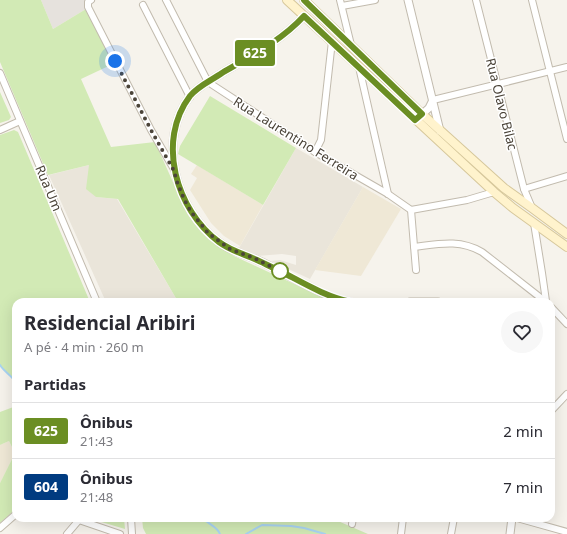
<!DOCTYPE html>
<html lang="pt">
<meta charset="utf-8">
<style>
body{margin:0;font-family:"Noto Sans",sans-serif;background:#f7f7f7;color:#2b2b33;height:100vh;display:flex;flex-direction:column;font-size:15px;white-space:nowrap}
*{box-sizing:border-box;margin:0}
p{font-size:13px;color:#7c7c81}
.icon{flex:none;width:22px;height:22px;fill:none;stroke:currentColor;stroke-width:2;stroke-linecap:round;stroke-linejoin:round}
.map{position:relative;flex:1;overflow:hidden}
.side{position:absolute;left:12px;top:298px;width:543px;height:224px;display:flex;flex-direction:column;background:#fff;border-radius:12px;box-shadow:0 4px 16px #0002}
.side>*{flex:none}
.badge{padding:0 8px;border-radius:3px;font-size:14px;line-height:26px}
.you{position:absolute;width:20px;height:20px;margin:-10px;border:3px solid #fff;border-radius:50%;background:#1a73e8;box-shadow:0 0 0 6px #1a73e833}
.map>.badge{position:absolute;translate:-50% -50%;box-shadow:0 0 0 2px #fff}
h2{padding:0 12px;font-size:15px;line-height:36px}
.round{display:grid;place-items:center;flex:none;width:42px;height:42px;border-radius:21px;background:#f7f7f7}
.summary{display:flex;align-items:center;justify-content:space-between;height:68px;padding:0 12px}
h1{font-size:19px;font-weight:700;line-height:30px}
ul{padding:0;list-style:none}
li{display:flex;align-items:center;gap:12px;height:56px;padding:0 12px;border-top:1px solid #e1e1e2}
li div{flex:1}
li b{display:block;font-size:15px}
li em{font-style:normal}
li .badge{min-width:44px;font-weight:700;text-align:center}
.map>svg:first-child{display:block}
</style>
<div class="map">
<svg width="567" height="534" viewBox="0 0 567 534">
<rect width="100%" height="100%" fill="#f6f3ec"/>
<g fill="#eae5da">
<path d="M296,148l67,39 -53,92 -39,-18 9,-1 16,5v-9l-14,-2 -25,2 -18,-8z"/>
<path d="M89,165l7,32 21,2 60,101 7,2h-78l-57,-127z"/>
</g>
<path fill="#e6e2dd" d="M41,0h48l-5,3 2,6 -33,20z"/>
<g fill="#efe8d6">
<path d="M197,165l66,40 -23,41 -16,-10 -13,-13 -21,-33 7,-12 -6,-4z"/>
<path d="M363,187l38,22 -40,67 -46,-6z"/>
<path d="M9,441l6,12 -15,30v-38z"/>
</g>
<g fill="#d2eab5">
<path d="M0,0h41l12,29 33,-20 29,54 -34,16 30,68 44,-5 26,58 22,33 15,13 16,10 99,46h-149l-7,-2 -59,-101 -22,-2 -10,-8 3,-24 -41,10 -48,-113z"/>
<path d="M0,92l11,25 -2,3 -9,3z"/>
<path d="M210,96l86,52 -33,57 -85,-51 2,-8z"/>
<path d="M14,130l4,2 72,170h-74v81c-4,-8 -12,-11 -16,-18v-230z"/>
<path d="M16,406v103l-16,14v-40l15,-30 -6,-12 -9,4v-33z"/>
<path d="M88,518h36l1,11z"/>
<path d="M142,518h189l37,16h-222l-3,-6z"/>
</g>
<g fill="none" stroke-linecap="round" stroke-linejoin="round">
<g stroke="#a9d4f2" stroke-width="2">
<path d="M0,365c4,7 12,10 16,18"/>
<path d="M203,518c6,7 14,8 17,16"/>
<path d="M246,534l16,-9 29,1 13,2 21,6"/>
</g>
<g stroke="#c2bbae" stroke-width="8">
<g id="minor">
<path d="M91,0l-3,2v5l63,123 24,41"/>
<path d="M166,0l42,82 107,70 73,42 23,16 5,60"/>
<path d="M340,0l11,45"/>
<path d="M476,0l48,189 8,19"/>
<path d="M532,0l35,139"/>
<path d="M143,5l47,92"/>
<path d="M342,6l33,-6"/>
<path d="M359,67l29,127"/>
<path d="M0,73l97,229"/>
<path d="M433,100l134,-33"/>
<path d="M0,130l20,-9"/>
<path d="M315,152l6,-12 11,-99"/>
<path d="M524,189l43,-13"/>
<path d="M411,210l56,-10 27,-8"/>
<path d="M534,223l8,50 4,28"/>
<path d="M414,247c25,-3 45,-8 68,5l64,50"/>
<path d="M551,307l16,17"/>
<path d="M551,411l16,-17"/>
<path d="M73,518l47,16"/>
<path d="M131,518l1,16"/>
<path d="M517,518l50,14"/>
<path d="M352,524l1,-6"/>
<path d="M0,528l16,-14"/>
<path d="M67,534l12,-14"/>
<path d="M401,534l2,-16"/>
<path d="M451,534l3,-16"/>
</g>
</g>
<g stroke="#c2bbae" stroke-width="9">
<g id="tertiary">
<path d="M408,0l32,131"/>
<path d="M304,16c-23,25 -53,40 -82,57 -10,7 -24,13 -32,23 -34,45 -14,114 29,146 11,9 25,12 38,18 8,3 16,8 24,12 22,11 45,25 69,30"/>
<path d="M418,118l11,-10 4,-8"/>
<path d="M410,302h28"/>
<path d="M510,534l2,-16"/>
</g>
</g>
<g stroke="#d6c79b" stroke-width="10">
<g id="secondary">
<path d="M287,0l207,192 19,16 54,39"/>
<path d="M304,0l118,114 82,74 28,20 35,26"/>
</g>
</g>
<use href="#minor" stroke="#fff" stroke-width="6"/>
<use href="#tertiary" stroke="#fff" stroke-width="7"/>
<use href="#secondary" stroke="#fff3cd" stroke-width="8"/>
</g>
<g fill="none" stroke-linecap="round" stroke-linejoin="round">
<g stroke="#fff" stroke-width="9">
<path id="line" d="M304,0l118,114 -7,6 -111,-104c-23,25 -53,40 -82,57 -10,7 -24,13 -32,23 -34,45 -14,114 29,146 12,9 25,12 38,18 9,4 18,9 27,13 21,11 43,24 67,29"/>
</g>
<use href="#line" stroke="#6b8e23" stroke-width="6"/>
<path stroke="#4b4439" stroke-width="4" stroke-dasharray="0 7.2" d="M115,61l36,69 23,41 3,11 7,17 7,13 10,12 7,9 22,16 26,10 24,12"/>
</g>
<circle fill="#fff" stroke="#6b8e23" stroke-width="2" cx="280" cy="271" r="8"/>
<g text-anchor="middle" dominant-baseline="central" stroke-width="3" stroke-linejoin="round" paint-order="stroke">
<g font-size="13" fill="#4b4439" stroke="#fff">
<text transform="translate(502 104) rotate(76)">Rua Olavo Bilac</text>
<text transform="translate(296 138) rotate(32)">Rua Laurentino Ferreira</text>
<text transform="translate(49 188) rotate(67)">Rua Um</text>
</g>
</g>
</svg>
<div class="you" style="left:115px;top:61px"></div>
<b class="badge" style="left:255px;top:53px;background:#6b8e23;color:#fff">625</b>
<section class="side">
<div class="summary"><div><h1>Residencial Aribiri</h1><p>A pé · 4 min · 260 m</p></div><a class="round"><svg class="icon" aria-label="heart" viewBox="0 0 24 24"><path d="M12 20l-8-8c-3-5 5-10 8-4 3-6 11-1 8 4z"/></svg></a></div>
<h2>Partidas</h2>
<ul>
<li><span class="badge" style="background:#6b8e23;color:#fff">625</span><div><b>Ônibus</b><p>21:43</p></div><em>2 min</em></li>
<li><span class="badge" style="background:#003b80;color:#fff">604</span><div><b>Ônibus</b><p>21:48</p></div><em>7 min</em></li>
</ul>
</section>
</div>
